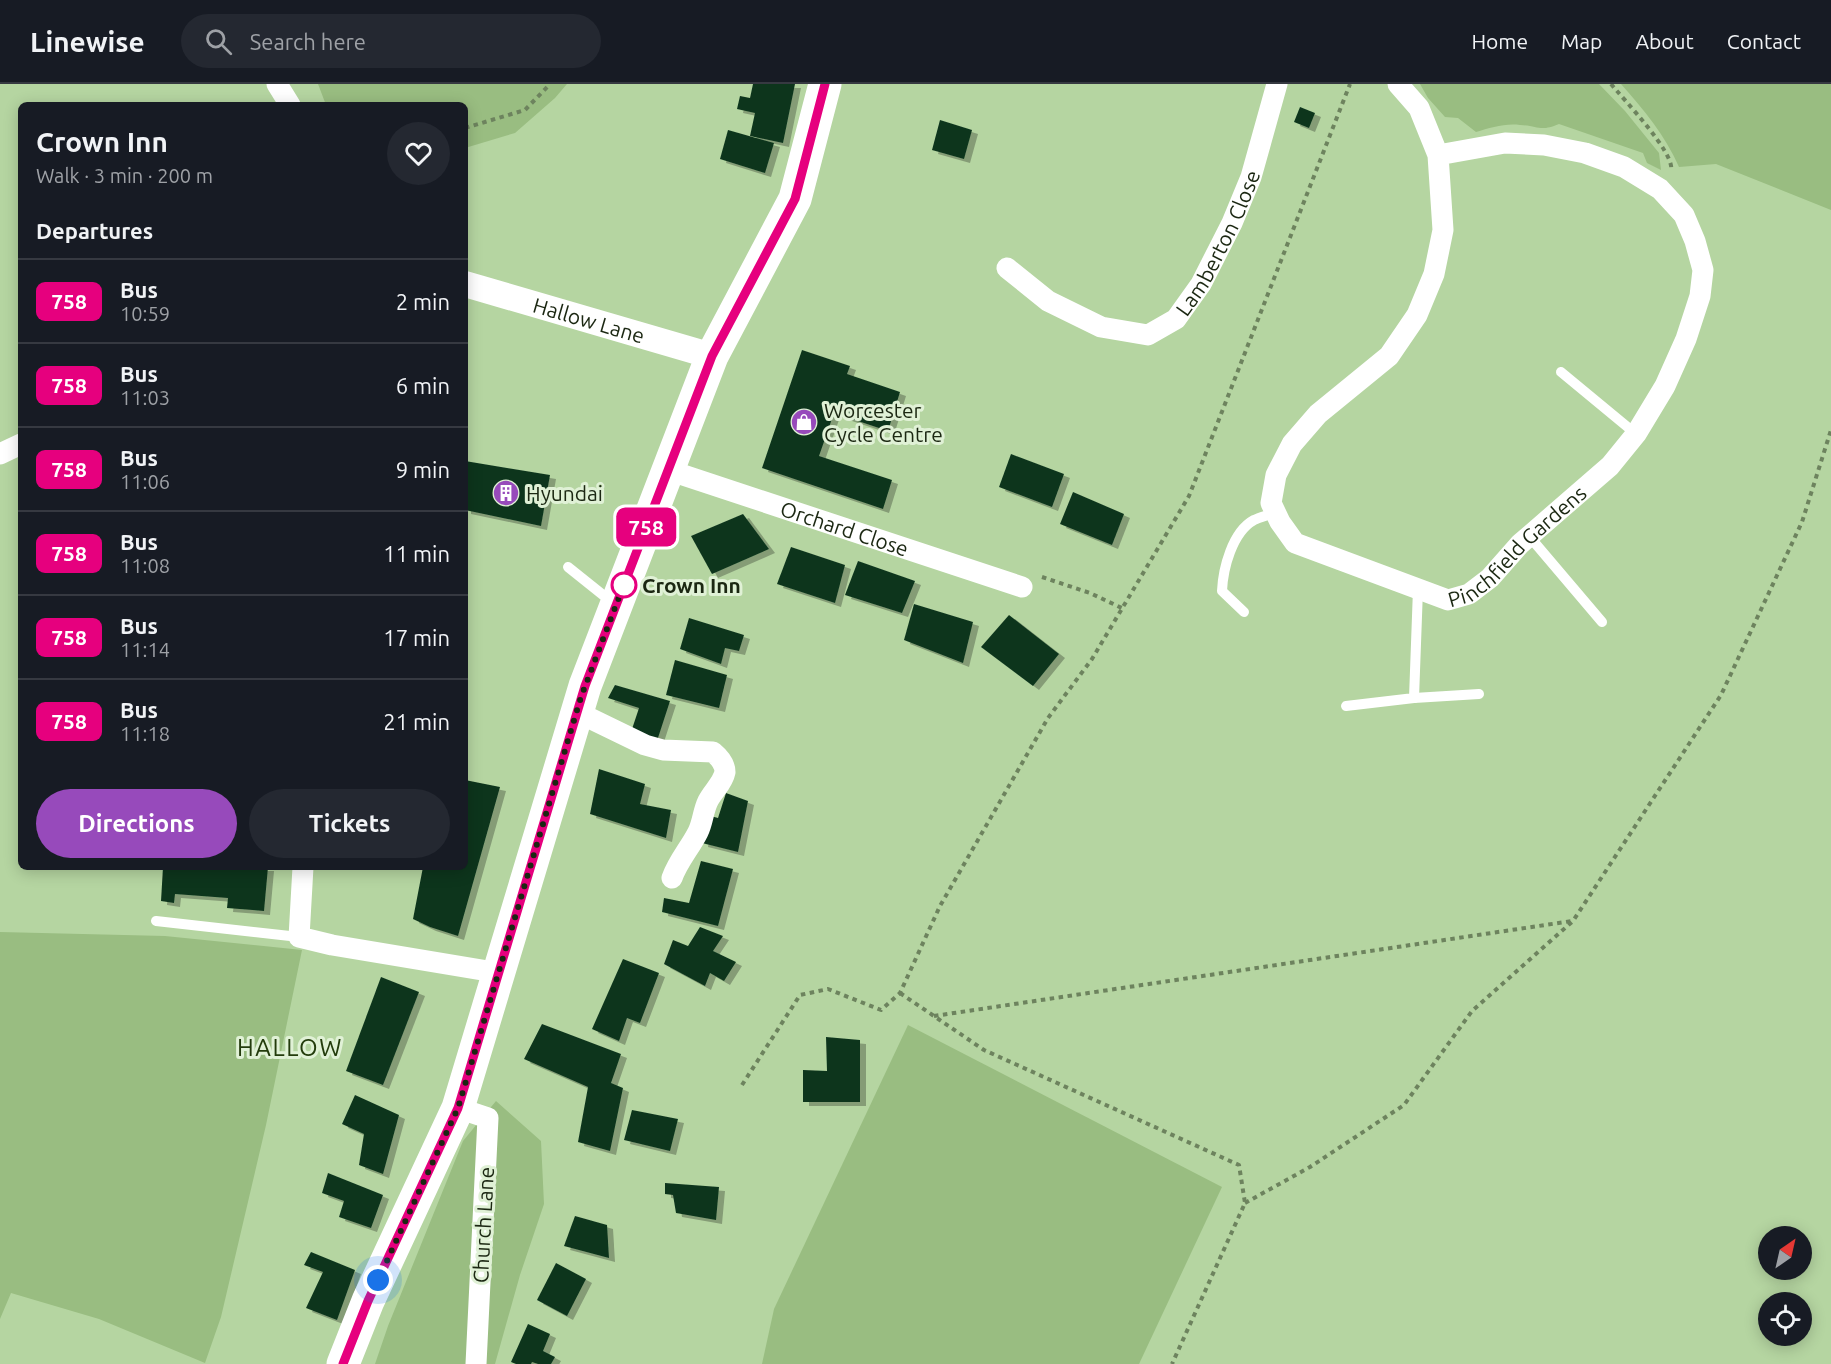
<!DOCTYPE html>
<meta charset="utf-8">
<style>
body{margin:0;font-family:Ubuntu,sans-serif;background:#242831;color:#f1f3f6;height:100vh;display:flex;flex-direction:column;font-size:22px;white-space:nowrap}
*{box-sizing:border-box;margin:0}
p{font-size:20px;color:#9ea1a6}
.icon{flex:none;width:33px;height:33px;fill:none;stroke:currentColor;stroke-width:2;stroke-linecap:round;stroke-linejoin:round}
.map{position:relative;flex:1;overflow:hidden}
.details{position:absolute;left:18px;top:18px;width:450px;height:768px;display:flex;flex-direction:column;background:#171b24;border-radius:9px;box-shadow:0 3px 15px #0003}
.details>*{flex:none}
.badge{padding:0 12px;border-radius:9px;font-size:21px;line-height:39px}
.needle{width:39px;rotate:34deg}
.fabs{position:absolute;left:1758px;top:1142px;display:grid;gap:12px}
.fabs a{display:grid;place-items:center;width:54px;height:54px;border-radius:50%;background:#171b24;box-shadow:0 3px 15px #0003;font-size:30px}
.you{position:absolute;width:30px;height:30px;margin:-15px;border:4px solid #fff;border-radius:50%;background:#1a73e8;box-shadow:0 0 0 9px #1a73e833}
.map>.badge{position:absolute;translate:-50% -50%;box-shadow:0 0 0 3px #fff}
h2{padding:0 18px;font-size:22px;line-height:54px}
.round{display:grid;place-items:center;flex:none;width:63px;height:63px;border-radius:32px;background:#242831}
.head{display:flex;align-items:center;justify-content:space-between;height:102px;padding:0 18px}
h1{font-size:28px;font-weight:700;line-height:45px}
.primary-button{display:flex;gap:12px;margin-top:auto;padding:12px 18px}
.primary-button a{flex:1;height:69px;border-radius:36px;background:#974abb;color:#fff;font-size:24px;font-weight:700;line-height:69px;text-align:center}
.primary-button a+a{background:#242831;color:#f1f3f6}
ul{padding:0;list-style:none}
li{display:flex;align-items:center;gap:18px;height:84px;padding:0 18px;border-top:2px solid #363941}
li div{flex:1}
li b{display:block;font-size:22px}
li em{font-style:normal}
li .badge{min-width:66px;font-weight:700;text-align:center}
header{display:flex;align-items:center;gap:36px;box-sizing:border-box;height:84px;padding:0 30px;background:#171b24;border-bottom:2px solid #363941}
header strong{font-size:28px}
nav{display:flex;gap:33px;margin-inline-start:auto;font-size:21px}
.search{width:420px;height:54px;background:#242831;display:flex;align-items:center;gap:15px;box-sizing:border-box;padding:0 21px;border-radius:33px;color:#9ea1a6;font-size:22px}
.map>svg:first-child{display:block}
</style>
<header>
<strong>Linewise</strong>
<div class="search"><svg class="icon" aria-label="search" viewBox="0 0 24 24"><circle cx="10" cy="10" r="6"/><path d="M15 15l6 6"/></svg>Search here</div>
<nav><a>Home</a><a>Map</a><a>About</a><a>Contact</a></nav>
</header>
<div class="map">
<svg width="1831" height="1280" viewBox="0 0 1831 1280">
<defs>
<filter id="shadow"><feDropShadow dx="6" dy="4" stdDeviation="0" flood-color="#0004"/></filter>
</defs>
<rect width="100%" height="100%" fill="#b5d5a1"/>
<g fill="#99bd81">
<path d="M318,0h249l-12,14 -40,35 -50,15v-43h-139z"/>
<path d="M1420,0h179l26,27 34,42 2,17 -14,-7 -4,-10 -84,-29c-19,8 -20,2 -39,1 -15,-2 -30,3 -44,7l-18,-14 -13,-1 -17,-19z"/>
<path d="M1621,0h210v126l-115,-46 -37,3c-14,-32 -35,-57 -58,-83z"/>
<path d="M0,848l165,4 137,14 -36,175 -45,192 -16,46 -106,-44 -88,-26 -11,26z"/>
<path d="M908,941l314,162 -83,177h-377l12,-55z"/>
<path d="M496,1017l45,40 3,63 -24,71 -25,89h-120l13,-38 75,-185z"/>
</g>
<g fill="#10361f" filter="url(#shadow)">
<path d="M753,0h42l-12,59 -33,-7 5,-23 -18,-4 3,-13 10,2z"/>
<path d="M1300,23l15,6 -6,15 -15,-6z"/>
<path d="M940,36l32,10 -8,29 -32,-9z"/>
<path d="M728,46l46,13 -9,30 -45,-14z"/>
<path d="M802,266l48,16 -3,8 53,18 -12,39 -54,-18 -15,43 73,24 -9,29 -121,-41z"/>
<path d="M1011,370l53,20 -12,33 -53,-20z"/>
<path d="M465,377l85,14 -9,51 -76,-16z"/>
<path d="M1073,408l51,22 -12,31 -52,-21z"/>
<path d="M743,430l26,35 -57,25 -21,-38z"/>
<path d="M791,463l54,18 -10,38 -58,-19z"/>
<path d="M858,477l57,20 -13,32 -57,-18z"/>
<path d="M914,520l59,18 -10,41 -59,-23z"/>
<path d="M1009,531l50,39 -26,32 -52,-39z"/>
<path d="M689,534l55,17 -5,16 -14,-3 -4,16 -41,-15z"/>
<path d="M675,576l52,15 -8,33 -53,-13z"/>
<path d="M615,601l55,16 -14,43 -26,-9 9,-27 -31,-10z"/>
<path d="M599,685l46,15 -5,20 31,6 -5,28 -76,-24z"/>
<path d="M465,696l35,7 -42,149 -28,-9 -17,-8 10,-52h42z"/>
<path d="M726,709l22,8 -10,51 -36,-9 5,-28 11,3z"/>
<path d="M701,777l32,8 -15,57 -56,-14 2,-14 25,5z"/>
<path d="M163,783h105l-4,44 -37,-3 1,-10 -53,-4 -1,9 -13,-2z"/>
<path d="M700,843l23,9 -10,15 23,11 -12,19 -14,-8 -5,13 -41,-22 9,-24 15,6z"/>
<path d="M623,875l36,14 -19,50 -13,-5 -8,23 -27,-12z"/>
<path d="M381,893l38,15 -36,93 -37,-14z"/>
<path d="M542,940l79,30 -10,29 12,5 -13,63 -32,-9 10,-55 -64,-28z"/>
<path d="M826,953l34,3v62h-57v-32l24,1z"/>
<path d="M355,1011l44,20 -16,59 -24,-9 5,-31 -22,-10z"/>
<path d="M632,1026l46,9 -8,32 -46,-11z"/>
<path d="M328,1089l55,22 -12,33 -32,-11 5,-16 -22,-8z"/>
<path d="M665,1099l54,4 -3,33 -40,-7 -3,-18 -8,-1z"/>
<path d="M575,1132l32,9 2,33 -45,-12z"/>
<path d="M311,1168l44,18 -18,50 -31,-12 17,-36 -19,-7z"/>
<path d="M556,1179l30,16 -19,37 -30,-16z"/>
<path d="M528,1240l22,10 -7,17 12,6 -4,7h-13l-6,-2 -1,2h-15l-5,-2z"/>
</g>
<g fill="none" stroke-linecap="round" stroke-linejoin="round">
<g stroke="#6d835e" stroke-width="4" stroke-dasharray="4.5 4.5" stroke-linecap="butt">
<path d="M1611,0c13,16 64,69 60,86"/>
<path d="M465,44l60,-18 25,-26"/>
<path d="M1042,493l48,16 34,16"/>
<path d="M900,909l84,57 255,115 6,38 -73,161"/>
<path d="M934,932l638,-95"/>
<path d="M742,1001l58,-90 28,-6 53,21 19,-17 40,-87 108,-188 44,-59 97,-163 161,-412"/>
<path d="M1245,1119l65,-36 94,-62 68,-94 101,-90 148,-226 81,-173 29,-92"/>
</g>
<g stroke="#fff" stroke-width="10">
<path d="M1561,288l75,62"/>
<path d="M1529,452l73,86"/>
<path d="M568,483l35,28 12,4"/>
<path d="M1244,528l-22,-21c1,-22 10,-59 32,-71 6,-3 15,-5 22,-8"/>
<path d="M1414,614l65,-4"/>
<path d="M1346,622l68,-8 4,-109"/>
<path d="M156,837l143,16"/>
</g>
<g stroke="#fff" stroke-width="21">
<path d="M277,0l13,21"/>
<path id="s1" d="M1398,0l21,24 19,47 5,75 -9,44 -17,41 -28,41 -71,58 -26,30 -16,31 -5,28 9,19 15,21 153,57 21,-6 21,-16 30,-34 90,-78 26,-32 29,-48 21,-47 14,-43 3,-26 -8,-29 -11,-26 -24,-26 -36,-22 -39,-14 -41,-8 -39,-2 -67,12"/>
<path id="s2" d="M1007,184l41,33 53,26 47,8 28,-16 25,-35 31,-61 19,-46 26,-93"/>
<path d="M0,370l21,-10"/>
<path id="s3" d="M668,386l354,117"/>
<path d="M577,628l68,33 18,5 50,2c6,5 12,12 12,20 -2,11 -12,19 -17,29 -5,10 -5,21 -10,31 -8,16 -20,29 -26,46"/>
<path d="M303,783l-4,70 33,8 168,28"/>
<path d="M458,1024l30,10 -12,246"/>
</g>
<path stroke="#fff" stroke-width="26" id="s4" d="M465,200l247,72"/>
<path stroke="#fff" stroke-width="33" d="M343,1280l25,-63 90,-193 127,-422 127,-330 83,-157 30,-115"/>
</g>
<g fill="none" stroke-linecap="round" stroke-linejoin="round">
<g stroke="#fff" stroke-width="14">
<path id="line" d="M343,1280l25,-63 90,-193 127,-422 127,-330 83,-157 30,-115"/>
</g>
<use href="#line" stroke="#e6007e" stroke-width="9"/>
<path stroke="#1b2712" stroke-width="6" stroke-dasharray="0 10.8" d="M378,1196l80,-172 123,-411 45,-118 -2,6"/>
</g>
<defs>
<g id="shop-disc" transform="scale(1.35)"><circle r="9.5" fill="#974abb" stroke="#e0f1d6"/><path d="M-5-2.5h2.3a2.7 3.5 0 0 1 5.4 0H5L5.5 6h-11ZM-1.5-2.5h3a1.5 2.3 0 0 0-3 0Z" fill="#fff"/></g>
<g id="building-disc" transform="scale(1.35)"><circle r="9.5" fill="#974abb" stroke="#e0f1d6"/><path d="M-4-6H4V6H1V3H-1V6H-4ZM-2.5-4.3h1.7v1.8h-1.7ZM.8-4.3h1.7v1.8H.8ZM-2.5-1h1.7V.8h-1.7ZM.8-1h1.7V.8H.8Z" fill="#fff"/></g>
</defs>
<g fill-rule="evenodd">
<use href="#shop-disc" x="804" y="338"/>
<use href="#building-disc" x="506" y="409"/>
</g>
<circle fill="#fff" stroke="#e6007e" stroke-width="3" cx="624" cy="501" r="12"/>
<g text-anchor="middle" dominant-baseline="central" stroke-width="6" stroke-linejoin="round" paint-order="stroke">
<g font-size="21" fill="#1b2712" stroke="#e0f1d6">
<text stroke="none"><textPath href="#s2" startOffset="279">Lamberton Close</textPath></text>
<text stroke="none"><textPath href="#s4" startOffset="129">Hallow Lane</textPath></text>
<text stroke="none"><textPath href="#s3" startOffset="186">Orchard Close</textPath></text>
<text stroke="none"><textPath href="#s1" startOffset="790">Pinchfield Gardens</textPath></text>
<text transform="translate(483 1141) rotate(-87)">Church Lane</text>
</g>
<g font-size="21" fill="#1b2712" stroke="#e0f1d6" text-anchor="start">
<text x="824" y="326">Worcester<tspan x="824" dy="24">Cycle Centre</tspan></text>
<text x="526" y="409">Hyundai</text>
</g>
<g font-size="21" font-weight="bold" fill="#1b2712" stroke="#e0f1d6" text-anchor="start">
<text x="642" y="501">Crown Inn</text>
</g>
<g font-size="24" letter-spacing="1.5" fill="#233c0c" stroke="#e0f1d6">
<text x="290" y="963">HALLOW</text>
</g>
</g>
</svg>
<div class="fabs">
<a><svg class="needle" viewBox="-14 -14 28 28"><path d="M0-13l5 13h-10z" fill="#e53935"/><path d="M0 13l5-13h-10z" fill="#9ea1a6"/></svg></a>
<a><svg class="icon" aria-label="locate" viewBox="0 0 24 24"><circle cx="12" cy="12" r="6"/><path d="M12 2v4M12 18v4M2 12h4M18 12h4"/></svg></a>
</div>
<div class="you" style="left:378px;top:1196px"></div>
<b class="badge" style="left:646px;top:443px;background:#e6007e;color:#fff">758</b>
<section class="details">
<div class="head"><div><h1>Crown Inn</h1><p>Walk · 3 min · 200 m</p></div><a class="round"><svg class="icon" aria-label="heart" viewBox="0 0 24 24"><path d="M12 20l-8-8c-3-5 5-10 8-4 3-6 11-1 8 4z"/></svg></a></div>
<h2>Departures</h2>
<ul>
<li><span class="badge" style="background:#e6007e;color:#fff">758</span><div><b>Bus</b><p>10:59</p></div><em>2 min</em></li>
<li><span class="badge" style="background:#e6007e;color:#fff">758</span><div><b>Bus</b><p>11:03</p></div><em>6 min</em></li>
<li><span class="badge" style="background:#e6007e;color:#fff">758</span><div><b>Bus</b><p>11:06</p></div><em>9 min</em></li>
<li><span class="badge" style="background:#e6007e;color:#fff">758</span><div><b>Bus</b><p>11:08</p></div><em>11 min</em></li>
<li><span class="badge" style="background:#e6007e;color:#fff">758</span><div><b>Bus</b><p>11:14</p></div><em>17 min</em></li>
<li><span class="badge" style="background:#e6007e;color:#fff">758</span><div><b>Bus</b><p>11:18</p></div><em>21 min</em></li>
</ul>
<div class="primary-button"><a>Directions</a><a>Tickets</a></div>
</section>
</div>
